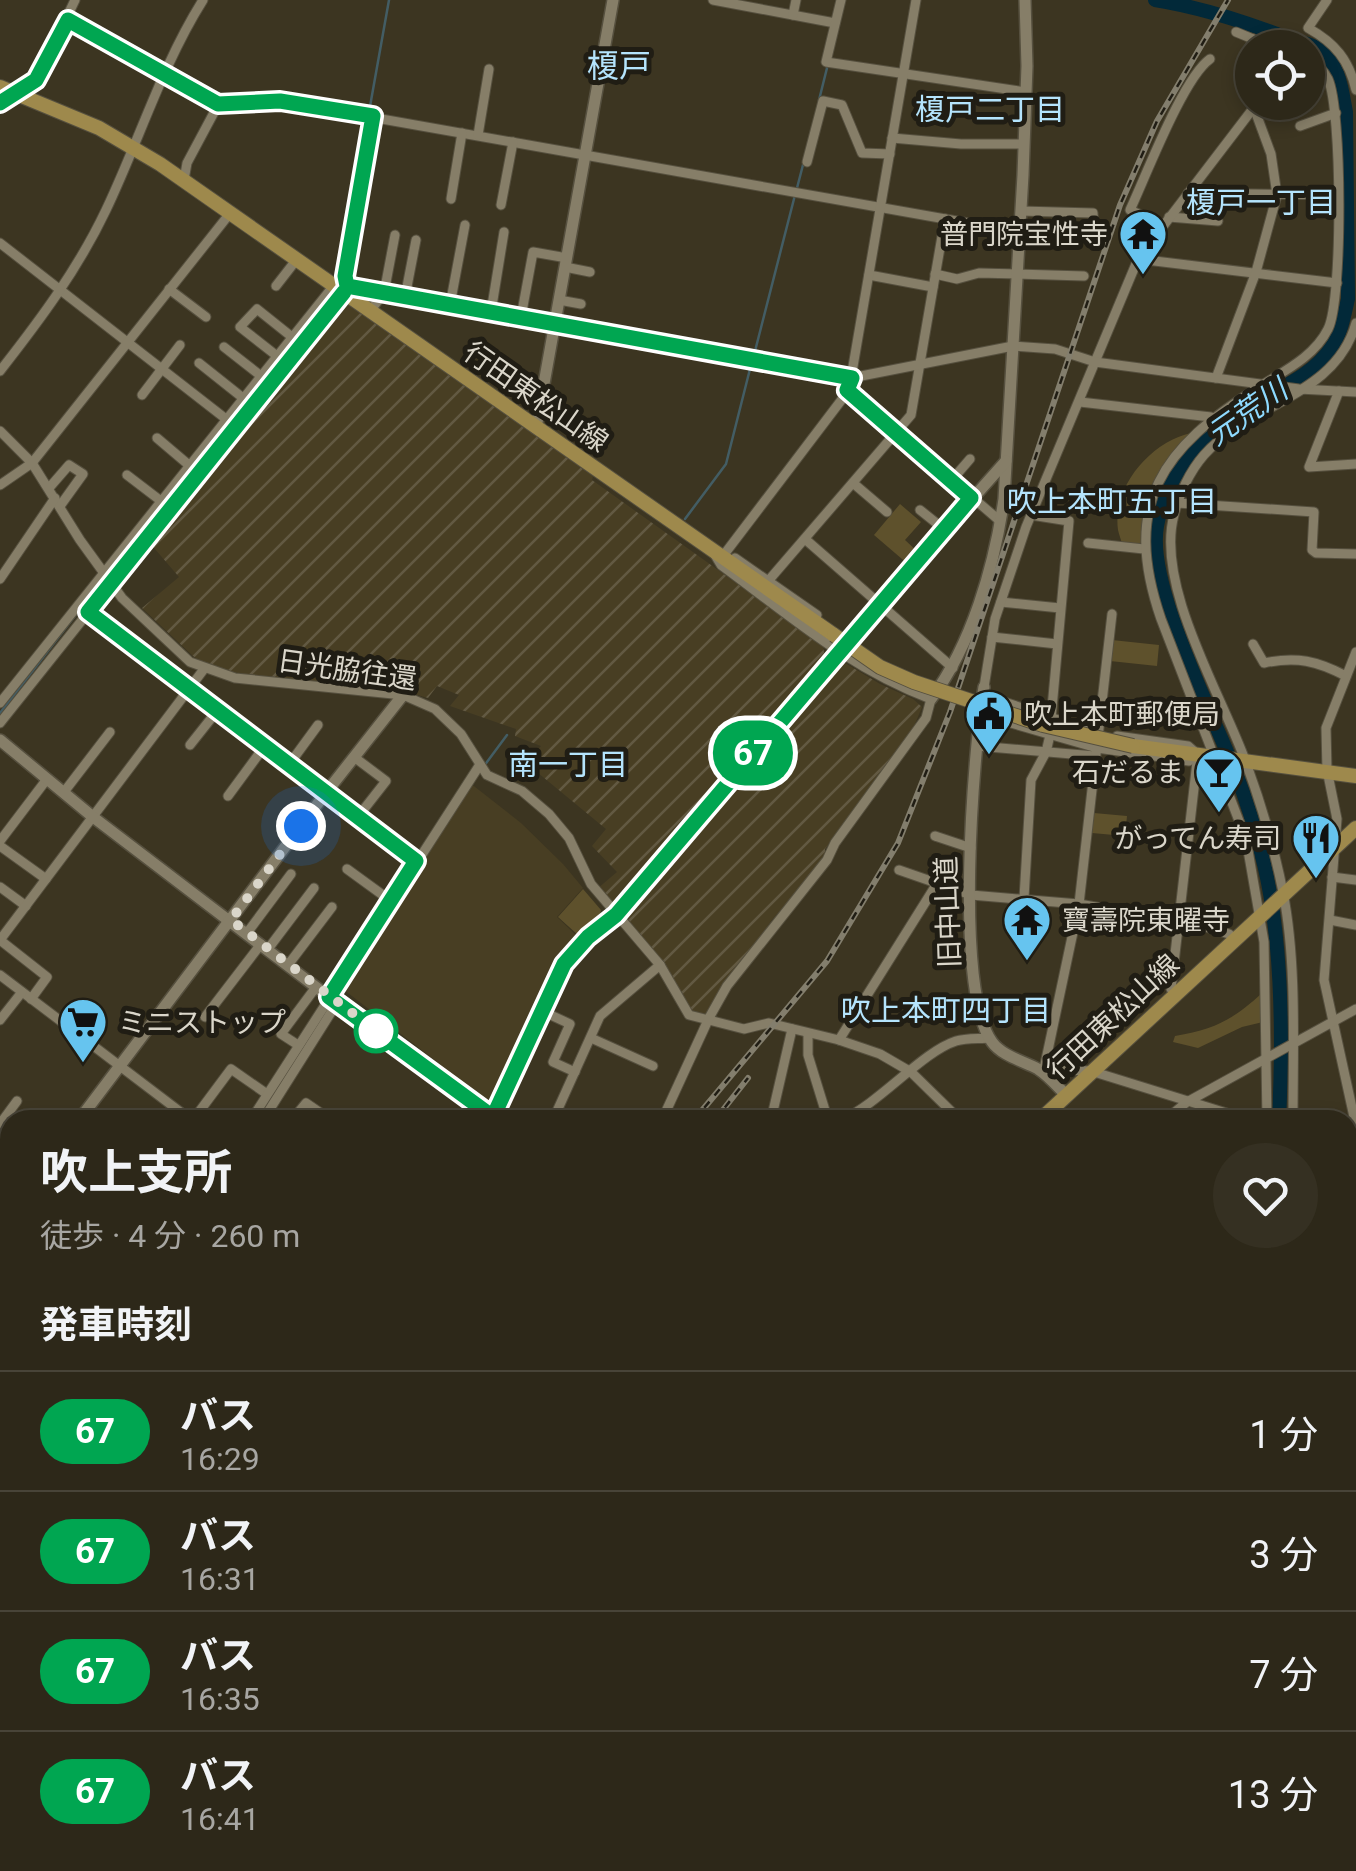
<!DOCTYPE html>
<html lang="ja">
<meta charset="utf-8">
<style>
body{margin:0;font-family:Roboto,"Noto Sans JP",sans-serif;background:#353022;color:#f1f3f6;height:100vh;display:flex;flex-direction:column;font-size:38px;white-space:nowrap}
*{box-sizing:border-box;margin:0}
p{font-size:32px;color:#a7a6a2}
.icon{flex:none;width:55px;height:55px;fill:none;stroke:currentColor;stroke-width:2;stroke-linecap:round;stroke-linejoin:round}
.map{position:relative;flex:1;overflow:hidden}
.panel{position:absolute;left:0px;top:1110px;width:1358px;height:762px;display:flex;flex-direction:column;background:#2d2819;border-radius:30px 30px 0 0;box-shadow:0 5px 15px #0003,0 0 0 2px #484438}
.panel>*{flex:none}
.badge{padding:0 20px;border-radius:32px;font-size:35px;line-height:65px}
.tools{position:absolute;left:1235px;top:30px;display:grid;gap:20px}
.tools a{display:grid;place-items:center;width:90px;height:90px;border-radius:50%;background:#2d2819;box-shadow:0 5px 15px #0003,0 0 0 2px #484438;font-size:50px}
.you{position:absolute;width:50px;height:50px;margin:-25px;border:8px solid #fff;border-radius:50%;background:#1a73e8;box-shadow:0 0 0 15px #1a73e833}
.map>.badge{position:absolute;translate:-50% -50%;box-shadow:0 0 0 5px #fff}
h2{padding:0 40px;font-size:38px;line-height:90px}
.round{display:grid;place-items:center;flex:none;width:105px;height:105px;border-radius:52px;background:#353022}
.head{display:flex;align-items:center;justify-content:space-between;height:170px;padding:0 40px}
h1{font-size:48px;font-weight:700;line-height:75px}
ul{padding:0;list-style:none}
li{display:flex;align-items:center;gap:30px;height:120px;padding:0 40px;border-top:2px solid #484438}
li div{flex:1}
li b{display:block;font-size:38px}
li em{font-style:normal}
li .badge{min-width:110px;font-weight:700;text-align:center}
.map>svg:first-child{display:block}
</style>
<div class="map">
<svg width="1356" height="1871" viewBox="0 0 1356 1871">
<defs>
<pattern id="industrial-furrows" width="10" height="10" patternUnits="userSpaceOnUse" patternTransform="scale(2.5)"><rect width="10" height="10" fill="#483e23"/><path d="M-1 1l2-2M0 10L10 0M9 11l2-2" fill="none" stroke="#625942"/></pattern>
</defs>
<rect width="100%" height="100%" fill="#3c3521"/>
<path fill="#483e23" d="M470,783l51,40 42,41 20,24 -26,29 20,19 -15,17 -66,144 -10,3 -147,-114z"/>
<g fill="url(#industrial-furrows)">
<path d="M343,300l250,176 -1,4 231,165 2,15 -193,228 -21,18 -14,-17 20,-17 -25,-26 14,-17 -80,-66 15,-17 -26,-10 1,-7 -66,-23 9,-11 -22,-9 -9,12 -24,-7 6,-13 -19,-10 -5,7 -40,-18 -21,25 -82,-8 -35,-8 -15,-10 -51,-48 37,-31 -30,-35z"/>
<path d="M845,663l35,21 33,15 9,8 -10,24 -87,118v9l-54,63 -64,93 -13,-1 -74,-95 211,-253z"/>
</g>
<g fill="#5e512c">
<path d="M1191,433c-33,27 -47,70 -48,111h-21c-1,-5 -3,-9 -4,-14 -6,-44 33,-88 73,-97z"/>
<path d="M900,504l21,18 -16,18 15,14 -11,11 -35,-30z"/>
<path d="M1112,640l47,5 -2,21 -47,-5z"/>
<path d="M1094,813l33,3 -2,20 -33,-3z"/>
<path d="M583,889l18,21 -1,5 -22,20 -20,-18z"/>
<path d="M1262,993l1,29 -21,5 -44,21 -25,-6 2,-6c40,-7 58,-16 87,-43z"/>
</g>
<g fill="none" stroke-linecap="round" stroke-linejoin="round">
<g stroke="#435d64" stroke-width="2.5">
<path d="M819,100l9,-36"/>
<path d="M369,112l20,-112"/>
<path d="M797,188l7,-27"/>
<path d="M339,279l29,-159"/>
<path d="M754,355l41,-160"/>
<path d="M1186,456l8,5"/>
<path d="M685,519l41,-55 25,-99"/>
<path d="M146,527l189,-236"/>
<path d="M0,713l85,-110"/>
<path d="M484,766l23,-31"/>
<path d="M0,1702l10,8"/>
</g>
<g stroke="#022939" stroke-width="14">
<path d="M1155,0c44,7 85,20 127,36 12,4 26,7 37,13 20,13 23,42 27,63l2,187c-4,17 -7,35 -17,49 -18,26 -47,38 -73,53 -50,29 -91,67 -101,125 -11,59 57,190 80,250 10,26 18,53 25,80 21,81 21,180 17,264"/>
<path d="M1187,1862l27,9"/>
<path d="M909,1871l5,-9"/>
<path d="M1149,1871l8,-9"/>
</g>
<g stroke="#56503f" stroke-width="11">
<g id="minor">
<path d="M713,0l122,23"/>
<path d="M841,0l-15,62 200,30"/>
<path d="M1327,0l-19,28c27,15 41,32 48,62"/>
<path d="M793,15l3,-15"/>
<path d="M68,20l150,85 62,-4 705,125 35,-1 86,8"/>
<path d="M1236,32l17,7"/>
<path d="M1244,61l9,-22 32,9"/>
<path d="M0,103l36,-22 39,-81"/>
<path d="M1300,126l36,-13"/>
<path d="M478,135l11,-66"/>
<path d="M892,138l69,6h63"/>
<path d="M807,162l16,-61 19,4 20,48 28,1"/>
<path d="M184,180l3,-17 31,-58"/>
<path d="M1188,193l149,2"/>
<path d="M451,199l11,-66"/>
<path d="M501,205l12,-63"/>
<path d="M1021,211l72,2 1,19"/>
<path d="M1169,217l49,4"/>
<path d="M1163,225l-33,-15c16,-34 53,-132 80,-151"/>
<path d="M0,243l226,176"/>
<path d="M1138,259l199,24"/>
<path d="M565,267l25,5"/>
<path d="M935,274l22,5 22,-6 105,3"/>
<path d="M869,275l64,12"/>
<path d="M276,286l21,-27"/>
<path d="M347,286l-2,-10 28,-160"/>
<path d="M169,289l37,28"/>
<path d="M405,297l11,-57"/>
<path d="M559,300l22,4"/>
<path d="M450,305l15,-80"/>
<path d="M370,311l14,-18 11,-58"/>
<path d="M491,312l13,-80"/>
<path d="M521,317l12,-65 34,6"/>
<path d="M224,347l37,29"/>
<path d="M277,356l-37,-29 17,-18 35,28"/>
<path d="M199,363l44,35"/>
<path d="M0,371c40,-51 78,-102 106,-161 33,-69 56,-145 97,-210"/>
<path d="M1216,378l40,-106 21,-77 -6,-41 -17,-46"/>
<path d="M847,390l153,131"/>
<path d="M1339,391l-30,76 47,-3"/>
<path d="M142,395l38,-50"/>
<path d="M1080,402l131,15"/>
<path d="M0,431l32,32 48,77 42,58 68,64 45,16 168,17 32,14 26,25 26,41 35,16 27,23 20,24 22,46 69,81 29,50 55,14 25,-6 70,17 41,14 31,18 49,48"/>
<path d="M157,438l33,28"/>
<path d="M127,475l34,26"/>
<path d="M951,481l19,-22"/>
<path d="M853,483l34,29"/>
<path d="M0,485l32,-22 199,-251"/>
<path d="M49,488l20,-23 14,9 -23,32"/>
<path d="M1177,503l137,9 -2,38 4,3 40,1"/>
<path d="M920,510l25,20"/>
<path d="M1031,515l38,6 -18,198"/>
<path d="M805,539l148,129"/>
<path d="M1088,543l56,6"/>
<path d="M726,552l120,-158 5,-16 65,-378"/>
<path d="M735,558l82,57"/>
<path d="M0,579l55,-81"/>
<path d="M769,580l142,-165 34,-196"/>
<path d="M1001,602l59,6"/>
<path d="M88,612l328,249"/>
<path d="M992,637l65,7"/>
<path d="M1253,644l11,19c33,-7 53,-2 82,13"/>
<path d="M1356,652l-30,76 1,42 10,49 -13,161 32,146"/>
<path d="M984,687l11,-68 31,-92 112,-268 120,-157"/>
<path d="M983,695l100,33"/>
<path d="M0,703l335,-419 516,94 162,-32 42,3 40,13 204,27 57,3"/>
<path d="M980,714l117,34 92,13 7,-8 -8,-7 -71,-10"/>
<path d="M0,723l343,-430"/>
<path d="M190,745l27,-34"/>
<path d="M977,746l118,10"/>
<path d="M354,757l32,24 -29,37"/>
<path d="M288,766l30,-41"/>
<path d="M64,792l46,-60"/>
<path d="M228,796l36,-49"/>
<path d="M935,836l36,12"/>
<path d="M0,841l47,-62"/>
<path d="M0,846l46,33"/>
<path d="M347,869l44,32"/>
<path d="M899,870l72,25 108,9 127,23 23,7 6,5"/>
<path d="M1332,877l24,3"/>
<path d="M0,887l26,19"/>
<path d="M1024,898l7,-118 15,-28 4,-17"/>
<path d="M1330,920l26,5"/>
<path d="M247,933l44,-59"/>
<path d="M0,940l204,-271"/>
<path d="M0,940l47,37 -16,22"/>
<path d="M268,949l46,-61"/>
<path d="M288,965l44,-58"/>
<path d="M0,975l191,145"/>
<path d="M1175,994l-4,-5 27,-236"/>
<path d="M542,1011l28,13 -17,38 22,10"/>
<path d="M205,1017l56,-73"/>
<path d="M0,1020l22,-28"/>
<path d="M808,1034v21l20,65"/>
<path d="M591,1038l62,28"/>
<path d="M839,1040l99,-158"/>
<path d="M298,1045l-17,-11 35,-47"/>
<path d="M1039,1069l52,2 158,49"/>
<path d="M1044,1069l35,-165 33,-290"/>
<path d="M193,1120l38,-51 36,25"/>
<path d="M251,1120l228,-354"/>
<path d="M263,1120l74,-117"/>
<path d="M292,1120l14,-17 19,13 -3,4"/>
<path d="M553,1120l47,-104 60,-51"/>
<path d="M662,1120l47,-102 18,-32 100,-126 8,-17 91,-125 5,-19c-81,-30 -142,-84 -210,-134l-6,-10"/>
<path d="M771,1120l21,-91"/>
<path d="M842,1120c39,-18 80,-68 114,-79 10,-3 23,-2 33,-3"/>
<path d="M1165,1120l22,-18 169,-93"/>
<path d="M1267,1120l-3,-178 -18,-103 -85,-220c-40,-116 1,-171 98,-232 25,-16 55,-30 69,-58 15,-29 14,-220 0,-250 -5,-10 -11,-16 -20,-22"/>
<path d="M1293,1120c0,-73 4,-157 -10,-228 -9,-45 -22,-89 -38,-132 -24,-66 -90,-175 -71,-245 5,-21 16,-44 30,-60 45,-51 132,-59 152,-132"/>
<path d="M0,1124l17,-23"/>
<path d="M1348,1171l8,8"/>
<path d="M0,1197l10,8"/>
<path d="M0,1242l10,8"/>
<path d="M1348,1275l8,-61"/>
<path d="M0,1312l10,8"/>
<path d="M0,1343l10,-14"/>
<path d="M1348,1352l8,-14"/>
<path d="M1348,1384l8,4"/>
<path d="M0,1390l10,7"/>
<path d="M0,1414l10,-13"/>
<path d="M1348,1455l8,5"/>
<path d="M0,1477l10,8"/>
<path d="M1348,1517l8,-14"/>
<path d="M0,1518l10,-15"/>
<path d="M0,1533l10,-16"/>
<path d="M1348,1583l8,6"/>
<path d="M0,1765l10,-13"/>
<path d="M1348,1782l8,5"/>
<path d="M0,1800l10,-14"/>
<path d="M0,1804l10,8"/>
<path d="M128,1862l24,9"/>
<path d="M477,1862l8,9"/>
<path d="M752,1862l10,9"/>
<path d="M1018,1862l10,9"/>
<path d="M116,1870v1"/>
<path d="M201,1871l1,-9"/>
<path d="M279,1871l1,-9"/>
<path d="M368,1871l9,-9"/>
<path d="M449,1871l10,-9"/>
<path d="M592,1871l9,-9"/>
<path d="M705,1871l4,-9"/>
<path d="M785,1871l5,-9"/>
<path d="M894,1871l5,-9"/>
<path d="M922,1871l4,-9"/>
<path d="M1064,1871l4,-9"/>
<path d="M1290,1871l-3,-1 4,-8"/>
<path d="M1346,1871l10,-36"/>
</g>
</g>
<g stroke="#56503f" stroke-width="14">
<g id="tertiary">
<path d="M536,428l77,-428"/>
<path d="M984,687c-11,67 -30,303 8,355 10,14 31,19 46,27 11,7 19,17 28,26"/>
<path d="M931,699c41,-55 63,-132 73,-200l19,-324 4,-109 -2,-66"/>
<path d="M0,740l93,77 236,180 168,123"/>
<path d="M79,1120l246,-326 78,-99"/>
<path d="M492,1120l72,-156 24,-27 28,-22 237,-282 153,-172"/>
<path d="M0,1222l10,-12"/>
<path d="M0,1581l10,7"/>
<path d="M330,1862l8,9"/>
</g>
</g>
<g stroke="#56503f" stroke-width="15">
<g id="secondary">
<path d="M57,1871l20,-9"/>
<path d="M211,1871l9,-9"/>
<path d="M1173,1871l3,-9"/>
</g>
</g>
<g stroke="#56503f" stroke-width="16">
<g id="primary">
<path d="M0,87l99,41 61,36 674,471"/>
<path d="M1133,746l223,30"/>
<path d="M1040,1120l316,-292"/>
<path d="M1348,1726l8,8"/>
<path d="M1348,1742l8,8"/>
</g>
</g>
<g stroke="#56503f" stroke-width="16">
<g id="trunk">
<path d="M1348,1649l8,-10"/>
<path d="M1129,1871l9,-9"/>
</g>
</g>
<use href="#minor" stroke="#867e68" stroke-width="9"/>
<use href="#tertiary" stroke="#867e68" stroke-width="11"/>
<use href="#secondary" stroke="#867e68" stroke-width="12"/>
<use href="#primary" stroke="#9e894c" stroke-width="14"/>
<use href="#trunk" stroke="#a68d43" stroke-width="14"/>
<g stroke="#837e6d" stroke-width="6">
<g id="rail">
<path d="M694,1120l133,-159 71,-118 52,-131 170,-507 37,-84 71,-121"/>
<path d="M715,1120l33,-42"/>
<path d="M78,1871l14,-9"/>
</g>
</g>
<use href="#rail" stroke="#201d14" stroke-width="2.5" stroke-dasharray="8" stroke-linecap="butt"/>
<g stroke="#56503f" stroke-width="16" stroke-linecap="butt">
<path id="primary-bridge" d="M834,635l46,32 34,15 129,43 90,21"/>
</g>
<use href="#primary-bridge" stroke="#9e894c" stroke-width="14"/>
</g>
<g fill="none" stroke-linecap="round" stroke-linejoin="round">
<g stroke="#fff" stroke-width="22">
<path id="line" d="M0,103l36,-23 32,-60 150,84 62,-3 93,15 -28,160 2,10 505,92 -5,12 124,108 -355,417 -28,22 -24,27 -71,153 -164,-120 87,-136 -328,-249 256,-320"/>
</g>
<use href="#line" stroke="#00a651" stroke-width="15"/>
<path stroke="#dad6ca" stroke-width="10" stroke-dasharray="0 18" d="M301,826l-70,94 145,111"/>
</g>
<defs>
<g id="temple-pin" transform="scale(2.5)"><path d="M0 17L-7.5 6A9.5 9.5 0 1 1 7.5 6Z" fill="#66c4ef" stroke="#201d14"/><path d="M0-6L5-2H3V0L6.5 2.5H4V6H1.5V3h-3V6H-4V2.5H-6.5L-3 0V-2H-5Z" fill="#111"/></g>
<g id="civic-pin" transform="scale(2.5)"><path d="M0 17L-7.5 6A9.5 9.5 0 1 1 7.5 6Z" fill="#66c4ef" stroke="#201d14"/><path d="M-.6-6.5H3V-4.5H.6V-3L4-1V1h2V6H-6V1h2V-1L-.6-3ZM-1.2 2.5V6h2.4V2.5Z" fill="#111"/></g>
<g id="bar-pin" transform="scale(2.5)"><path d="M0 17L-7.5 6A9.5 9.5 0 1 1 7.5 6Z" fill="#66c4ef" stroke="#201d14"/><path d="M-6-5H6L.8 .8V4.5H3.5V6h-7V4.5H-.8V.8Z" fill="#111"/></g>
<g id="restaurant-pin" transform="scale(2.5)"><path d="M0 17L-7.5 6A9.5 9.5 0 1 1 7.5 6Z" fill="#66c4ef" stroke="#201d14"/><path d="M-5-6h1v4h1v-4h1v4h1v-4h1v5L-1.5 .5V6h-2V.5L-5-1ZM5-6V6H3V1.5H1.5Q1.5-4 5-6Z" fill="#111"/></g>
<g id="supermarket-pin" transform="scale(2.5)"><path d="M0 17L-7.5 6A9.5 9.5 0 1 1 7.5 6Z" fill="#66c4ef" stroke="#201d14"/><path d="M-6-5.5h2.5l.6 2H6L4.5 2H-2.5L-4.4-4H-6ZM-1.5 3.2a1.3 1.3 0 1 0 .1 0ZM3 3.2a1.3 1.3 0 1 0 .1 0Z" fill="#111"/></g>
</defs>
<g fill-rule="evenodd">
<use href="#temple-pin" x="1143" y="234"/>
<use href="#civic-pin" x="989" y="714"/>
<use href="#bar-pin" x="1219" y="772"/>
<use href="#restaurant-pin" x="1316" y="838"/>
<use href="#temple-pin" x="1027" y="920"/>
<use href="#supermarket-pin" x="83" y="1022"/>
</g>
<circle fill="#fff" stroke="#00a651" stroke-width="5" cx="376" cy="1031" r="20"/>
<g text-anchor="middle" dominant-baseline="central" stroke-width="10" stroke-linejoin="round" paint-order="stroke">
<g font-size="28" fill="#dad6ca" stroke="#201d14" text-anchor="end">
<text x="1108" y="234">普門院宝性寺</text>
<text x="1024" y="714" text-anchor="start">吹上本町郵便局</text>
<text x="1184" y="772">石だるま</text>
<text x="1281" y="838">がってん寿司</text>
<text x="1062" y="920" text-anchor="start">寶壽院東曜寺</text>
<text x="118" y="1022" text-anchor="start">ミニストップ</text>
</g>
<g font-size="28" fill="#dad6ca" stroke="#201d14">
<text transform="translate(536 397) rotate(35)">行田東松山線</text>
<text transform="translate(347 670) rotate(8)">日光脇往還</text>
<text transform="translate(948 912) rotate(-92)">旧中山道</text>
<text transform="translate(1113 1017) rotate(-43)">行田東松山線</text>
</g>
<g font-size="30" fill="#b4e4fd" stroke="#201d14">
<text x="990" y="109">榎戸二丁目</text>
<text x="1261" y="202">榎戸一丁目</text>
<text x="1112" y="501">吹上本町五丁目</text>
<text x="568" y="764">南一丁目</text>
<text x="946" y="1010">吹上本町四丁目</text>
</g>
<g font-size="30" font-style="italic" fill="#8edaff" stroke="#201d14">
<text transform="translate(1247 412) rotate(-35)">元荒川</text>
</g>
<g font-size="32" fill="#b4e4fd" stroke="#201d14">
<text x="619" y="66">榎戸</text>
</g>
</g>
</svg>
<div class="tools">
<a><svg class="icon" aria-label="locate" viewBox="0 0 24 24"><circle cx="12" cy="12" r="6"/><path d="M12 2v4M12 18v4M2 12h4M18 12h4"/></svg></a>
</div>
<div class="you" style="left:301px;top:826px"></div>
<b class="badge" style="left:753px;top:753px;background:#00a651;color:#fff">67</b>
<section class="panel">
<div class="head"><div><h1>吹上支所</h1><p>徒歩 · 4 分 · 260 m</p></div><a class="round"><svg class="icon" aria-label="heart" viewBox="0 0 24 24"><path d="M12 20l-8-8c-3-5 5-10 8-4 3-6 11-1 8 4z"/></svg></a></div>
<h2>発車時刻</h2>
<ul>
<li><span class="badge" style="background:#00a651;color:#fff">67</span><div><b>バス</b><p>16:29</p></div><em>1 分</em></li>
<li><span class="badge" style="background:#00a651;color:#fff">67</span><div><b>バス</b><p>16:31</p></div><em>3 分</em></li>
<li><span class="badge" style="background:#00a651;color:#fff">67</span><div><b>バス</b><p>16:35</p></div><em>7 分</em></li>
<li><span class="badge" style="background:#00a651;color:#fff">67</span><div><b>バス</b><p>16:41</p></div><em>13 分</em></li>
</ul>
</section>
</div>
